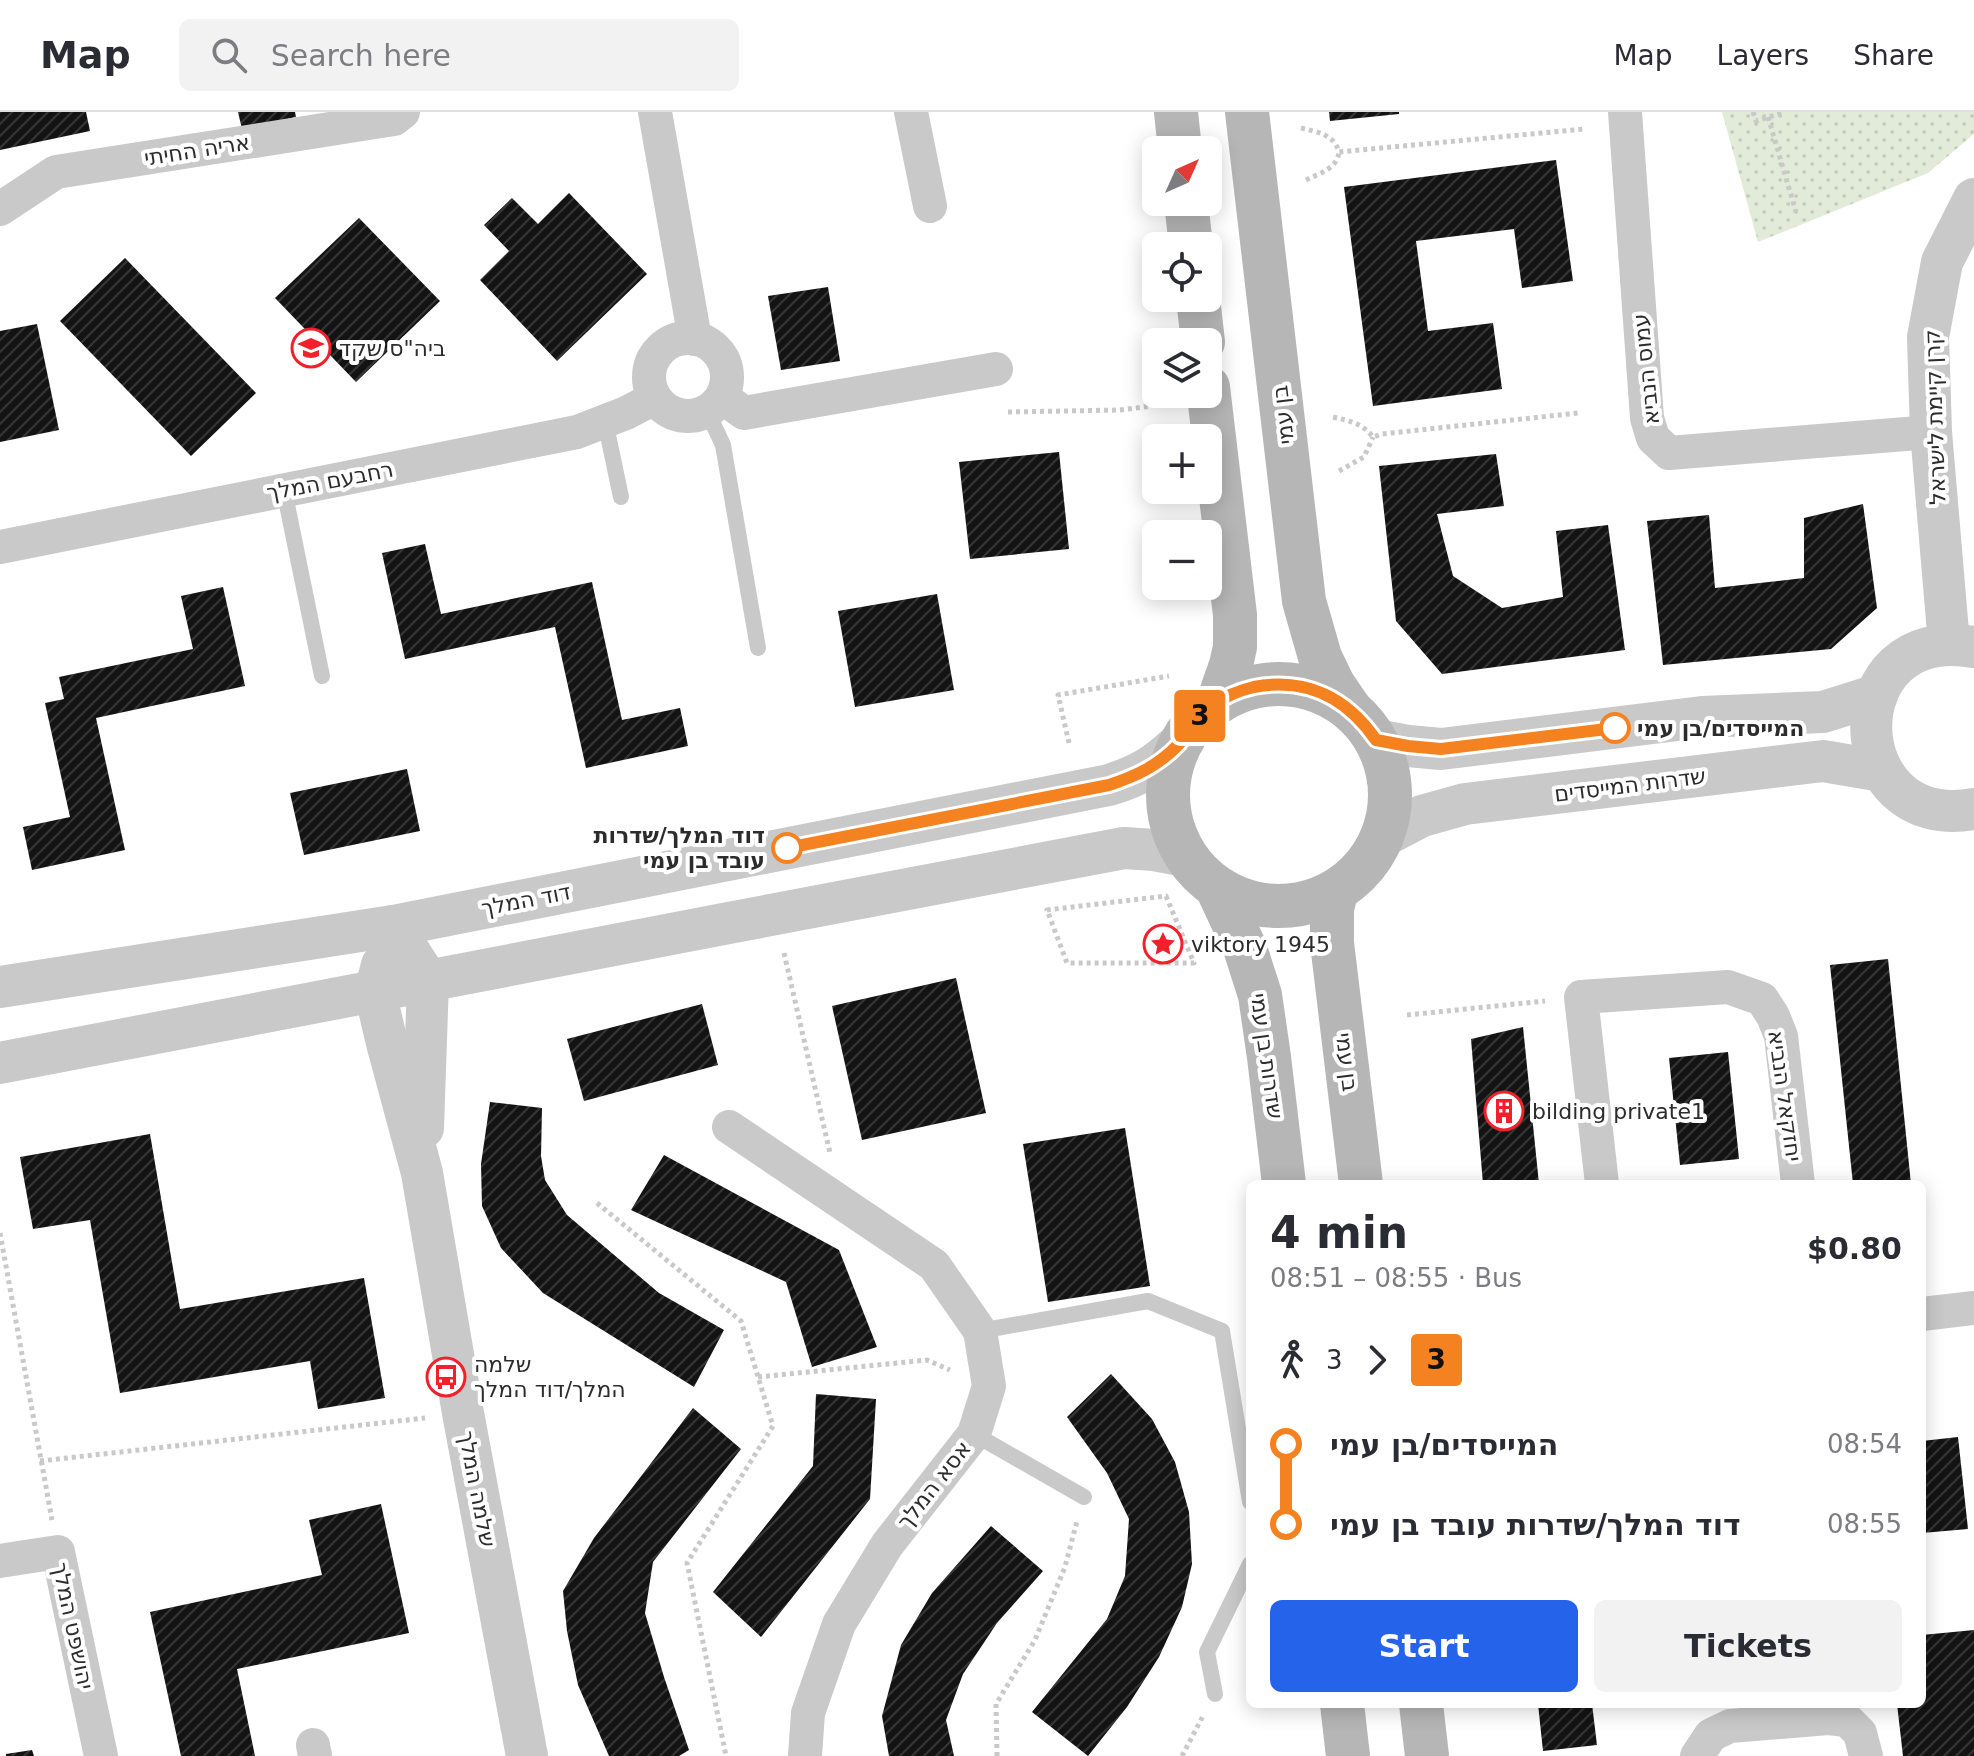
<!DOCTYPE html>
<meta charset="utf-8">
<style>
body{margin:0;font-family:"DejaVu Sans",Heebo,sans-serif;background:#f2f2f3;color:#2b2b33;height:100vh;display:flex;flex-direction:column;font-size:30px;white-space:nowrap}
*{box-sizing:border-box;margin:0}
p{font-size:26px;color:#7c7c81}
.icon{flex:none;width:44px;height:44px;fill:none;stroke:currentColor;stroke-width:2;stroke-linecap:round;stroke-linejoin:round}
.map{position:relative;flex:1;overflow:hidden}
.sheet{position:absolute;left:1246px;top:1068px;width:680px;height:528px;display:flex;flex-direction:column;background:#fff;border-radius:12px;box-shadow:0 4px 20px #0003}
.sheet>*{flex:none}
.badge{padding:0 16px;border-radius:6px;font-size:28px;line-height:52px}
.needle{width:52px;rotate:45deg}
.tools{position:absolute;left:1142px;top:24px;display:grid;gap:16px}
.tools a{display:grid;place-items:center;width:80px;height:80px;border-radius:12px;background:#fff;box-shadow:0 4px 20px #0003;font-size:40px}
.map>.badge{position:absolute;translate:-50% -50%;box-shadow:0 0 0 4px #fff}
.legs{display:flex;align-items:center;gap:12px;height:88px;padding:0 24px;font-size:26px}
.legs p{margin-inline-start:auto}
.summary{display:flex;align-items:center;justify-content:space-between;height:136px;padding:0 24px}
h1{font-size:44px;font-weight:700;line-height:60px}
.primary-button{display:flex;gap:16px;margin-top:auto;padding:16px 24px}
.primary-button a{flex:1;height:92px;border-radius:12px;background:#2563eb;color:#fff;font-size:32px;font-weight:700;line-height:92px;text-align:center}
.primary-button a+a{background:#f2f2f3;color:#2b2b33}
ul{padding:0 24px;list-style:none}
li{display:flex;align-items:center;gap:28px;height:80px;font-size:30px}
li i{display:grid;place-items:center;width:12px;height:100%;margin:0 10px;background:currentColor}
li i::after{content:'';width:20px;height:20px;margin:-10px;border:6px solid;border-radius:50%;background:#fff}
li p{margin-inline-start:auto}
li:first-child i{background:linear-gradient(#0000 50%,currentColor 0)}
li:last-child i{background:linear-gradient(currentColor 50%,#0000 0)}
header{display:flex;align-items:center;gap:48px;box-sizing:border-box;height:112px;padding:0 40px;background:#fff;border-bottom:2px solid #e1e1e2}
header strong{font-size:38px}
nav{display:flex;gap:44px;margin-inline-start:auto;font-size:28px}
.search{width:560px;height:72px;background:#f2f2f3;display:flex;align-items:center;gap:20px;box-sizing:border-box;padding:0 28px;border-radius:12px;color:#7c7c81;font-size:30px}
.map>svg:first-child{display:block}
</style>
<header>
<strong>Map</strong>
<div class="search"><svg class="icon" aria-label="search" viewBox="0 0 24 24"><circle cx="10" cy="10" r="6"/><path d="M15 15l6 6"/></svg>Search here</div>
<nav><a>Map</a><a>Layers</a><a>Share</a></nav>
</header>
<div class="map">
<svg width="1974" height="1644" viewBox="0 0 1974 1644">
<defs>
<pattern id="green-dots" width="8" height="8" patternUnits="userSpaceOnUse" patternTransform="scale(2)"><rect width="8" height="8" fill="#e2ebd8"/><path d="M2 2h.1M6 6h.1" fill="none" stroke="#c2caba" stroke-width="1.8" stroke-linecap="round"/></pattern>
<pattern id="building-hatch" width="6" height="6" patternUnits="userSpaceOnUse" patternTransform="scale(2)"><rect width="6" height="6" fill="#131313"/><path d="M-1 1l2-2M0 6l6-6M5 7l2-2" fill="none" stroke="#363636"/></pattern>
</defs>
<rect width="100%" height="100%" fill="#fff"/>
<path fill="url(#green-dots)" d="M1722,0h252v22l-46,39 -170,69z"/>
<g fill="url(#building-hatch)">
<path d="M0,0h86l4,19 -90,19z"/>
<path d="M238,0h57l1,5 -54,12z"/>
<path d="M1329,0h70v2l-69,7z"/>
<path d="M1556,48l17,121 -51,7 -8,-59 -98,12 12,90 65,-8 9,66 -129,17 -29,-219z"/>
<path d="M569,81l78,81 -90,87 -77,-81 29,-29 -25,-26 28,-27 26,26z"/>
<path d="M359,106l81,83 -84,81 -81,-84z"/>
<path d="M125,146l131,135 -65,63 -131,-135z"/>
<path d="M828,175l12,74 -59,9 -13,-74z"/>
<path d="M37,212l22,106 -59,12v-111z"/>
<path d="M1059,340l10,97 -99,10 -11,-97z"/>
<path d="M1496,342l8,52 -67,8 16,62 49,32 61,-11 -7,-66 52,-6 17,125 -183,24 -46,-53 -17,-155z"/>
<path d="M1863,392l14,104 -46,41 -168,16 -16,-144 62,-6 6,73 89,-10v-60z"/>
<path d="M425,432l16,70 151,-32 30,138 58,-12 8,38 -102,22 -31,-141 -150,32 -23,-106z"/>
<path d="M223,475l22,99 -149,32 29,132 -93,20 -9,-43 47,-10 -25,-114 19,-4 -5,-22 134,-28 -12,-53z"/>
<path d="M937,482l17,96 -99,17 -17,-96z"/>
<path d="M407,657l13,62 -116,24 -14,-62z"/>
<path d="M1888,847l23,225h-58l-23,-219z"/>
<path d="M956,866l30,135 -124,27 -30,-134z"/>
<path d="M702,892l16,61 -134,36 -17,-62z"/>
<path d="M1523,915l16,157h-56l-12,-145z"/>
<path d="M1728,940l11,107 -59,6 -11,-107z"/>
<path d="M490,990l52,6 -1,48 4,24 22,35 92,78 65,37 -30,57 -151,-94 -42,-45 -19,-42 -1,-42z"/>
<path d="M1125,1016l25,158 -102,16 -25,-158z"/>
<path d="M150,1022l30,175 184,-31 21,120 -67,11 -8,-48 -190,32 -30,-173 -57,9 -13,-72z"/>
<path d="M664,1043l175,95 38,97 -65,20 -26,-85 -155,-72z"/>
<path d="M1111,1262l41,45 23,43 14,50 3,52 -10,43 -23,50 -32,50 -39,49 -56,-44 75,-93 18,-43 4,-57 -22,-46 -40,-56z"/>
<path d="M816,1282l60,5 -6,100 -109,138 -48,-45 100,-126z"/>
<path d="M693,1296l48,41 -88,113 -8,51 19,64 25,73 -10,6h-70l-31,-71 -11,-54 -4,-40 31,-53z"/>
<path d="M1958,1325l10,92 -46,4v-92z"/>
<path d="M381,1392l28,129 -172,36 18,87h-74l-31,-144 172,-37 -13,-55z"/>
<path d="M991,1414l52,45 -46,52 -34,51 -17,46 8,36h-65l-7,-40 19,-71 31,-52z"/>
<path d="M1974,1518v126h-71l-6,-52h25v-69z"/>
<path d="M1538,1592h54l5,41 -54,6z"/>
<path d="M32,1638l2,6h-28v-2z"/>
</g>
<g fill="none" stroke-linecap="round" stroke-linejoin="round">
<g stroke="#c9c9c9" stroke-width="5" stroke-dasharray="4 4" stroke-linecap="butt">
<path d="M1753,0l3,9 29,-9"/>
<path d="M1768,5l28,95"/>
<path d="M1301,16c16,4 33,6 38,24l245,-23"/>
<path d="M1306,68c14,-7 31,-11 33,-28"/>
<path d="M1008,300l112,-2 31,-4"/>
<path d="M1333,305c17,4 29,6 40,20l9,-3 196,-21"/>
<path d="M1339,359l25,-14 9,-20"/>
<path d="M1069,631l-11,-48 111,-19"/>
<path d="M1166,784l28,67h-127l-20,-53z"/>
<path d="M784,841l46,200"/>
<path d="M1407,903l138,-14"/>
<path d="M597,1091l144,118 32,105 -86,137 39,193"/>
<path d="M0,1121l52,287"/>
<path d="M758,1265l169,-17 23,10"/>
<path d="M40,1349l385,-43"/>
<path d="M997,1644l-1,-52 39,-64 30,-73 12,-46"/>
<path d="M1182,1644l21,-40"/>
</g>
<g stroke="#c9c9c9" stroke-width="16">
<path d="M707,299l16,34 35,203"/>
<path d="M605,309l16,76"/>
<path d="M284,378l38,186"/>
<path d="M980,1219l168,-30 74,30 28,171"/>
<path d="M974,1322l110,63"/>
<path d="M1215,1582l-8,-42 43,-88"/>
</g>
<g stroke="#c9c9c9" stroke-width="34">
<path d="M655,0l40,227"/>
<path d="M911,0l19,94"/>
<path d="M1625,0l22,306 6,20 16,15 262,-21"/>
<path d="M0,97l56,-37 338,-53 9,-7"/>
<circle cx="688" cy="265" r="39"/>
<path d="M722,285l22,16 252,-44"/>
<path d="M0,435l577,-115 49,-19 29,-15"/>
<path d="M729,1015l205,138 46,66 9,55 -15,48 -87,111 -48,79 -31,89 -3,43"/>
<path d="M1602,1072l-21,-187 147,-10 34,12 11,17 8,20 17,148"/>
<path d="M1922,1202l52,-6"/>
<path d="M0,1449l58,-9 43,204"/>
<path d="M313,1633l2,11"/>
<path d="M1697,1644l14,-21 19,-9 98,-8 19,2 13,13 6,23"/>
</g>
<g stroke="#c9c9c9" stroke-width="42">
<path d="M1949,532l-18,-212 -3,-95 14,-75 32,-63"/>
<path d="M1974,535c-139,-25 -135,186 0,162"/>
<path d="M1376,628l32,6 33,3 261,-32 121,-5 54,-17"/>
<path d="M1384,724l38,-20 43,-12 358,-43 59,10"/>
<path d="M393,814l35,55 -5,147"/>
<path d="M382,853l-7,27 12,51 35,130 41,240 64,343"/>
<path d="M0,875l393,-61 716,-141c32,-10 46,-19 71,-42"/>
<path d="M0,951c375,-71 749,-145 1124,-215l30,2 32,6"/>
</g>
<g stroke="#b6b6b6" stroke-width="44">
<path d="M1176,0l4,38"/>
<path d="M1247,0l57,489 16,56 13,27 17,25"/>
<path d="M1186,90l5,44"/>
<path d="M1198,186l5,44"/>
<path d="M1208,275l27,228v32l-4,18 -13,37"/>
<circle cx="1279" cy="683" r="111"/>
<path d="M1217,776l28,60 15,47 9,62 15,127"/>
<path d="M1336,780l-4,17v34l29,241"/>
<path d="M1342,1592l6,52"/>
<path d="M1421,1592l6,52"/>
</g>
</g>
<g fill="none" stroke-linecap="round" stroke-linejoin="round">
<g stroke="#fff" stroke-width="18">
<path id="line-1" d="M787,736l322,-63c27,-9 49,-19 69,-40 7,-7 11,-17 18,-25 5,-6 13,-11 19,-16 11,-8 26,-14 39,-17 52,-10 93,11 122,53l32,6 33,3 174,-21"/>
</g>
<use href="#line-1" stroke="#f58220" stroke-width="12"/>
</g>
<defs>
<g id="school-ring" transform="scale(2)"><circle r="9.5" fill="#fff" stroke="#f1202b" stroke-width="1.5"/><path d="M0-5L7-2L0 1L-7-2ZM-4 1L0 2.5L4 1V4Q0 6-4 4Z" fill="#f1202b"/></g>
<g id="sight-ring" transform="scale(2)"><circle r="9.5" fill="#fff" stroke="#f1202b" stroke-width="1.5"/><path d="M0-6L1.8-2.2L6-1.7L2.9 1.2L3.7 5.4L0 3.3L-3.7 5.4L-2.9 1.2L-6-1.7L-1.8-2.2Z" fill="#f1202b"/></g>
<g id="building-ring" transform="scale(2)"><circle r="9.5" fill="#fff" stroke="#f1202b" stroke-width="1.5"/><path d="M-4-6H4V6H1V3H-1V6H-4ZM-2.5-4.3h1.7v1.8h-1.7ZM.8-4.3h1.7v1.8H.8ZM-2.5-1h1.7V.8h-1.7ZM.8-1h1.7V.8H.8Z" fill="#f1202b"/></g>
<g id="bus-ring" transform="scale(2)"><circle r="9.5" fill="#fff" stroke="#f1202b" stroke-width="1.5"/><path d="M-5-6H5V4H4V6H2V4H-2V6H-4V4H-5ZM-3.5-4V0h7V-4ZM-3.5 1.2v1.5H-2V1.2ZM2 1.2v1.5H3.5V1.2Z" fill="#f1202b"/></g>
</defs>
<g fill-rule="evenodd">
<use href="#school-ring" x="311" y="236"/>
<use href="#sight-ring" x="1163" y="832"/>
<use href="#building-ring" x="1504" y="999"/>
<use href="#bus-ring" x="446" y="1265"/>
</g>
<g fill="#fff" stroke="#f58220" stroke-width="4">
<circle cx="1615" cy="616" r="14"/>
<circle cx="787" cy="736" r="14"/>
</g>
<g text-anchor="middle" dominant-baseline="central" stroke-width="8" stroke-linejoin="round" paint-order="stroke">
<g font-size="22" fill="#2c2c2c" stroke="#fff">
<text transform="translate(197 38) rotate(-9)">אריה החיתי</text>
<text transform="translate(1646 257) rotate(-96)">עמוס הנביא</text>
<text transform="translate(1283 303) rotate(-97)">בן עמי</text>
<text transform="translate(1935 305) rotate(-92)">קרן קיימת לישראל</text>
<text transform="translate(330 369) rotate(-11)">רחבעם המלך</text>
<text transform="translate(1630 673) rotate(-7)">שדרות המייסדים</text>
<text transform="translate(526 788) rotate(-11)">דוד המלך</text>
<text transform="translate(1267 944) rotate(82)">שדרות בן עמי</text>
<text transform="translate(1347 950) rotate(83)">בן עמי</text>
<text transform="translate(1785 984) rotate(82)">יחזקאל הנביא</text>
<text transform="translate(934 1373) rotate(-52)">אסא המלך</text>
<text transform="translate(477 1377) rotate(79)">שלמה המלך</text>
<text transform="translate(73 1514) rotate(78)">יהושפט המלך</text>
</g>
<g font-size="22" fill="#2c2c2c" stroke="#fff" text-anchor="start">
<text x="339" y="236">ביה"ס שקד</text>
<text x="1191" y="832">viktory 1945</text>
<text x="1532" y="999">bilding private1</text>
<text x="474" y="1252">שלמה<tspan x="474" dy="25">המלך/דוד המלך</tspan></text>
</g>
<g font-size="22" font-weight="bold" fill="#2c2c2c" stroke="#fff" text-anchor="start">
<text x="1637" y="616">המייסדים/בן עמי</text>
<text x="765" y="723" text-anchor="end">דוד המלך/שדרות<tspan x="765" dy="25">עובד בן עמי</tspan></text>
</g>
</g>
</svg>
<div class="tools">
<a><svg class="needle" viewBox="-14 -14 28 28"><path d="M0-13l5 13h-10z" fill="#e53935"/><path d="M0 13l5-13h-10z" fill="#7c7c81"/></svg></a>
<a><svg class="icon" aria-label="locate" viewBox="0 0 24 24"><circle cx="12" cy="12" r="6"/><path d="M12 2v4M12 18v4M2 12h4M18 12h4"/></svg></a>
<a><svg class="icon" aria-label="layers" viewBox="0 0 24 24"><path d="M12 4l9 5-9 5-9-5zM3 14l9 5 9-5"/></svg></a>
<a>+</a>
<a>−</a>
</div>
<b class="badge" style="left:1200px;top:604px;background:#f58220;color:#111">3</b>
<section class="sheet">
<div class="summary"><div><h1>4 min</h1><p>08:51 – 08:55 · Bus</p></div><b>$0.80</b></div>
<div class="legs"><svg class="icon" aria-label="walk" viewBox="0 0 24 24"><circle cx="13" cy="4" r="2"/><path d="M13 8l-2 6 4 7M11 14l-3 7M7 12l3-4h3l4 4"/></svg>3<svg class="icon" aria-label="forward" viewBox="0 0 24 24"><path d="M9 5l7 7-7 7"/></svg><b class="badge" style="background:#f58220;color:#111">3</b></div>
<ul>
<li><i style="color:#f58220"></i><b>המייסדים/בן עמי</b><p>08:54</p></li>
<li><i style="color:#f58220"></i><b>דוד המלך/שדרות עובד בן עמי</b><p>08:55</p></li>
</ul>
<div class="primary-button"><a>Start</a><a>Tickets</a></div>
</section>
</div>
